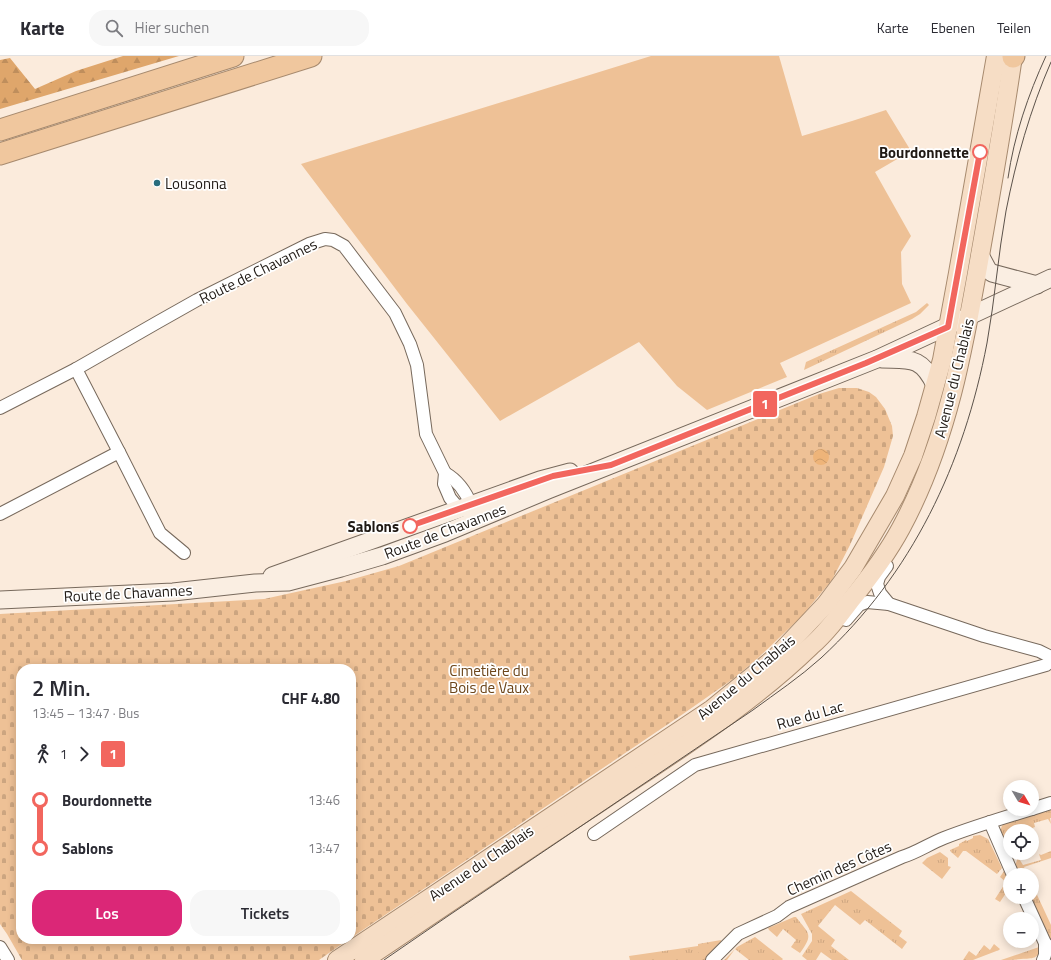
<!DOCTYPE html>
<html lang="de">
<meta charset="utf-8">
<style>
body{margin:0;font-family:"Titillium Web",sans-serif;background:#f7f7f7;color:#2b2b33;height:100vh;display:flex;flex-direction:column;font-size:15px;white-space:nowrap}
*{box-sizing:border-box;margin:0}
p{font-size:13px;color:#7c7c81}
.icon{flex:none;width:22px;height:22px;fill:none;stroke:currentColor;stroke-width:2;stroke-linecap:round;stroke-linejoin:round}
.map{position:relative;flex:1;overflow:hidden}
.side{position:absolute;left:16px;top:608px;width:340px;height:280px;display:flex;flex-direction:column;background:#fff;border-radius:16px;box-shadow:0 2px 10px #0003}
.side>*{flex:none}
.badge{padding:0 8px;border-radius:3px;font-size:14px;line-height:26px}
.needle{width:26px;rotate:128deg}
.fabs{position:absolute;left:1003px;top:724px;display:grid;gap:8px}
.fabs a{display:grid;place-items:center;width:36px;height:36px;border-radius:50%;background:#fff;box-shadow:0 2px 10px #0003;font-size:20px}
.map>.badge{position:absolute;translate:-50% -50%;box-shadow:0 0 0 2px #fff}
.legs{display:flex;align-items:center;gap:6px;height:44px;padding:0 16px;font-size:13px}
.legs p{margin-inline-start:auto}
.head{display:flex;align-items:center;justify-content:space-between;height:68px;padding:0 16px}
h1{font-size:22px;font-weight:600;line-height:30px}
.action{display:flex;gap:8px;margin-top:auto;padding:8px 16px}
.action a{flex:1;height:46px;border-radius:16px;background:#db2777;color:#fff;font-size:16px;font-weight:600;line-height:46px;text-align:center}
.action a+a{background:#f7f7f7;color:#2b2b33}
ul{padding:0 16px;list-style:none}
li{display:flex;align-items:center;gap:14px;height:48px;font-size:15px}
li i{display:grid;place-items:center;width:6px;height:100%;margin:0 5px;background:currentColor}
li i::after{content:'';width:10px;height:10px;margin:-5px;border:3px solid;border-radius:50%;background:#fff}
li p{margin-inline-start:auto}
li:first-child i{background:linear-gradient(#0000 50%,currentColor 0)}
li:last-child i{background:linear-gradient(currentColor 50%,#0000 0)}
header{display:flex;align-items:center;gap:24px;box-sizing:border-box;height:56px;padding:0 20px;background:#fff;border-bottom:1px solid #e1e1e2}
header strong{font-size:19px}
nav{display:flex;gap:22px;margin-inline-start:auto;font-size:14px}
.search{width:280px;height:36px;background:#f7f7f7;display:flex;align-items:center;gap:10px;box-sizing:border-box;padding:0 14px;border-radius:16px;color:#7c7c81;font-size:15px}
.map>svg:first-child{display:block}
</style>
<header>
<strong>Karte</strong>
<div class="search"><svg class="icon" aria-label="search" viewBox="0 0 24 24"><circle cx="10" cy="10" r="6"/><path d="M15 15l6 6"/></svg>Hier suchen</div>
<nav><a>Karte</a><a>Ebenen</a><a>Teilen</a></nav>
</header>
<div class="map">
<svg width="1051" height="904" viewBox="0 0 1051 904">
<defs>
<pattern id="grass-tufts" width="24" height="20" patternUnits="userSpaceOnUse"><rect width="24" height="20" fill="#eec196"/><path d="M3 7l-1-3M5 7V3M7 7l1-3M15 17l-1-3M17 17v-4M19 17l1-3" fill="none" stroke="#cca580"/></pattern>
<pattern id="forest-firs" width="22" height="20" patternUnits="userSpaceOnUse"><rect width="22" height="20" fill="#dfa66b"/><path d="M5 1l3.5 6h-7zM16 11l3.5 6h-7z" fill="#bf8e5c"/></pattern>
<pattern id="cemetery-stones" width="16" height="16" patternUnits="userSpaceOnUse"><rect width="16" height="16" fill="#eec196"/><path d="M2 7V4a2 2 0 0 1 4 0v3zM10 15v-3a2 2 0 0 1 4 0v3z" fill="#cca580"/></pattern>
<pattern id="park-crowns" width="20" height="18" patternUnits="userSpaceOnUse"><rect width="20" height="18" fill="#eec196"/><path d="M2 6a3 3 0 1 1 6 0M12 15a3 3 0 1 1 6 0" fill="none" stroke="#cca580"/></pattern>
<pattern id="water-waves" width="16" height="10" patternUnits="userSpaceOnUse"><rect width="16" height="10" fill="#eeb479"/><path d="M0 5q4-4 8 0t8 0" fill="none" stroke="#cc9a68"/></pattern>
</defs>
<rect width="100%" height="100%" fill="#fbebdc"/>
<g fill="url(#grass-tufts)">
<path d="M927,247l2,2 -9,9 -8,5 -108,51 2,-8 110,-50z"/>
<path d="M1051,754v8h-1l1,6 -3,-5 -14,4 1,4 -11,4h-14v17l-4,-2c-4,-9 -9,-16 -1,-24z"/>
<path d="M980,779l8,4 14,29 -5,6 -31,-23h-3l-5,7 -7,-6 -1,-2 9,-4v-2l7,-4 1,1 6,-3v-2z"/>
<path d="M1051,795v7l-27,9 4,8h-9l-4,-9 3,-9 5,8 18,-5 -2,-6 2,1z"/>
<path d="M940,796l8,6v8l3,1 -9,12 -20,-16 5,-5z"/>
<path d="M1004,815l6,13v12l-4,-3 -6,9 -5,-3 11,-17 -6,-5z"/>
<path d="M1032,828l19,41v14h-2l-20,-42h3z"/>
<path d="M851,835l51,40 -3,5 8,6 -5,7 -37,-29 -5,5 -25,-20 -17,21 17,14 -4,6 18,14h-17l-11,-8 -5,8h-9l-5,-4 10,-15v-7l-11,-20z"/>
<path d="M794,861h2c13,17 18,17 4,36l-9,-6 5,-7 -13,-11 -6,8 -8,-7 -1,-2z"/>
<path d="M755,881l28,22 -1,1h-33l-14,-11 -8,11h-3l13,-13z"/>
<path d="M994,888l6,5 -1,1 -26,10h-10l6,-9 7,5 8,-11 6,5z"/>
<path d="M698,890v14h-68l-1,-4z"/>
<path d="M1042,890c-4,14 -9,12 -21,13 -7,1 -13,1 -20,1z"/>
</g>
<path fill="url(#forest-firs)" d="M123,0h56l-179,53v-49l10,-2 25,31 41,-18z"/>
<path fill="url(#cemetery-stones)" d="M839,332h18l12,4 7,5 9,12 7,17 1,10 -9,31 -34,78 -18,35 -31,37 -44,42 -24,20 -50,35 -332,224v-269h-330v270h328l-30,21h-297l-15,-26 -7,-10v-310l264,-15 82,-18 53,-15 420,-172z"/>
<path fill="url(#park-crowns)" d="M721,884v4l-13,16h-10v-16z"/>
<path fill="#eec196" d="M651,0h128l23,80 50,-15 34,-11 25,41 -36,21 36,64 -10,16 1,32 9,19 -131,60 7,14 -80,33 -30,-24 -38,-44 -139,79 -93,-117 -106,-140z"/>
<circle fill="url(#water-waves)" cx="821" cy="401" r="8"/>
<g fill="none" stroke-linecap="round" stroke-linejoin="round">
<g stroke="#77695c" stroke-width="14">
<g id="minor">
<path d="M76,313l43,83"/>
<path d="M0,352l76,-39 82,-47 39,-22 112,-56 16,-5 8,1 11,6 51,67 15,31 7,21 9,69 19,39 -1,11 6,14 5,6 5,4 7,3"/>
<path d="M445,417c12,7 21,19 26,32l-4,5"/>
<path d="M0,458l119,-62 41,81 24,20"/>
<path d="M887,510l-8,11 -2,7 3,9 9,11"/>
<path d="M846,564l13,-15 8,-3 22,2 95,32 55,15 12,6"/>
<path d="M1032,753l19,-6"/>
<path d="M990,766l23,53"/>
<path d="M594,778l101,-69 351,-100 5,-4"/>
<path d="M1024,841l21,46 6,6"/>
<path d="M0,891l8,13"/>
<path d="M712,904l26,-26 39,-18 12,-9 113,-50c14,-4 27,-13 42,-19 28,-11 58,-20 88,-29"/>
<path d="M1043,904l2,-5v-12"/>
</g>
</g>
<g stroke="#77695c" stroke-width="19">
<g id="secondary">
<path d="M980,199l8,15 4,3 45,12"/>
<path d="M882,303c28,1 39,-3 53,26"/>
<path d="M272,520l268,-96 30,-8"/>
<path d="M0,544l173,-8 82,-9 33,-1 53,-14 41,-12 63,-23 103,-43 329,-131 174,-81"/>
</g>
</g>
<g stroke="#a78a6e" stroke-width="20">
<g id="primary">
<path d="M337,904l375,-251 65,-53 49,-52 27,-36 42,-72 18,-40 13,-39 9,-32 7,-25 16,-87 38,-217"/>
<path d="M364,904c77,-52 154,-104 232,-155 74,-50 151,-97 215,-159 15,-13 27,-29 39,-45 19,-23 37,-47 51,-73 48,-89 64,-186 81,-284 11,-63 22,-125 31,-188"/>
</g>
</g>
<g stroke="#a78a6e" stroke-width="23">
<g id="motorway">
<path d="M1013,1l1,-1"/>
<path d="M0,74l233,-74"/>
<path d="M0,98l311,-98"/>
</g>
</g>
<use href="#minor" stroke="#fff" stroke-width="12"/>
<use href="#secondary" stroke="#faeee2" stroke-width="17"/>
<use href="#primary" stroke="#f6ddc5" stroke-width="18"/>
<use href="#motorway" stroke="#f0c79e" stroke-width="21"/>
<g stroke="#5b524a" stroke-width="1">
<path d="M1008,122c6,-42 20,-83 38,-122"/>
<path d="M384,904l64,-44 305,-206c23,-17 47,-33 68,-52 91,-84 143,-194 166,-315 8,-44 11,-88 19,-132 10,-51 24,-101 45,-149"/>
</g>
</g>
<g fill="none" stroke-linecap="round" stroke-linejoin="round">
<g stroke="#fff" stroke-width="9">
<path id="line-1" d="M410,470l143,-50 58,-11 255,-102 82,-36 32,-175"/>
</g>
<use href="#line-1" stroke="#f2665e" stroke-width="6"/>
</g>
<g fill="#fff" stroke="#f2665e" stroke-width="2">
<circle cx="980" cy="96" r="7"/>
<circle cx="410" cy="470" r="7"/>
</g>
<circle fill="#286d7d" stroke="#fff" stroke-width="1.5" cx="157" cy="127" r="4"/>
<g text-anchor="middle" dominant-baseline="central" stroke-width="3.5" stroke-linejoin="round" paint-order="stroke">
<g font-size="15" font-weight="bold" fill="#1f1914" stroke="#fff" text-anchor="end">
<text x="969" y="96">Bourdonnette</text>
<text x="399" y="470">Sablons</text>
</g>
<g font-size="15" fill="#1f1914" stroke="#fff" text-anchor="start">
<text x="165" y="127">Lousonna</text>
</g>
<g font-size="15" fill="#1f1914" stroke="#fff">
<text transform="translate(258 215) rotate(-26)">Route de Chavannes</text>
<text transform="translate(954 322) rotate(-76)">Avenue du Chablais</text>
<text transform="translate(445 475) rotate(-21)">Route de Chavannes</text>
<text transform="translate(128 537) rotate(-3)">Route de Chavannes</text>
<text transform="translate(746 621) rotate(-40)">Avenue du Chablais</text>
<text transform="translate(810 659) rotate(-16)">Rue du Lac</text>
<text transform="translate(481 807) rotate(-34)">Avenue du Chablais</text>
<text transform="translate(839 812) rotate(-24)">Chemin des Côtes</text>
</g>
<g font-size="15" fill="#6c4519" stroke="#fff">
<text x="489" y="614">Cimetière du<tspan x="489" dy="17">Bois de Vaux</tspan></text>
</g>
</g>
</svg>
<div class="fabs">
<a><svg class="needle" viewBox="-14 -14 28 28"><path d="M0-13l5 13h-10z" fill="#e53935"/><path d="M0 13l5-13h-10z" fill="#7c7c81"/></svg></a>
<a><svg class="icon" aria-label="locate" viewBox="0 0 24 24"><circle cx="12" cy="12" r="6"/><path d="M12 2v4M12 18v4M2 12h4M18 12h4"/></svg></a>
<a>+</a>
<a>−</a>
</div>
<b class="badge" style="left:765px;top:348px;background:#f2665e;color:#fff">1</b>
<section class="side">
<div class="head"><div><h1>2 Min.</h1><p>13:45 – 13:47 · Bus</p></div><b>CHF 4.80</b></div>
<div class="legs"><svg class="icon" aria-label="walk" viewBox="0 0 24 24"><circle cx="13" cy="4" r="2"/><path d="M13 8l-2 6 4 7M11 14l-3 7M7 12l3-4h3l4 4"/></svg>1<svg class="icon" aria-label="forward" viewBox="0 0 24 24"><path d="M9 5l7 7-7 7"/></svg><b class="badge" style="background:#f2665e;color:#fff">1</b></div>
<ul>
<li><i style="color:#f2665e"></i><b>Bourdonnette</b><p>13:46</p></li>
<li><i style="color:#f2665e"></i><b>Sablons</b><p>13:47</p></li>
</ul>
<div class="action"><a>Los</a><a>Tickets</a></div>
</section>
</div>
